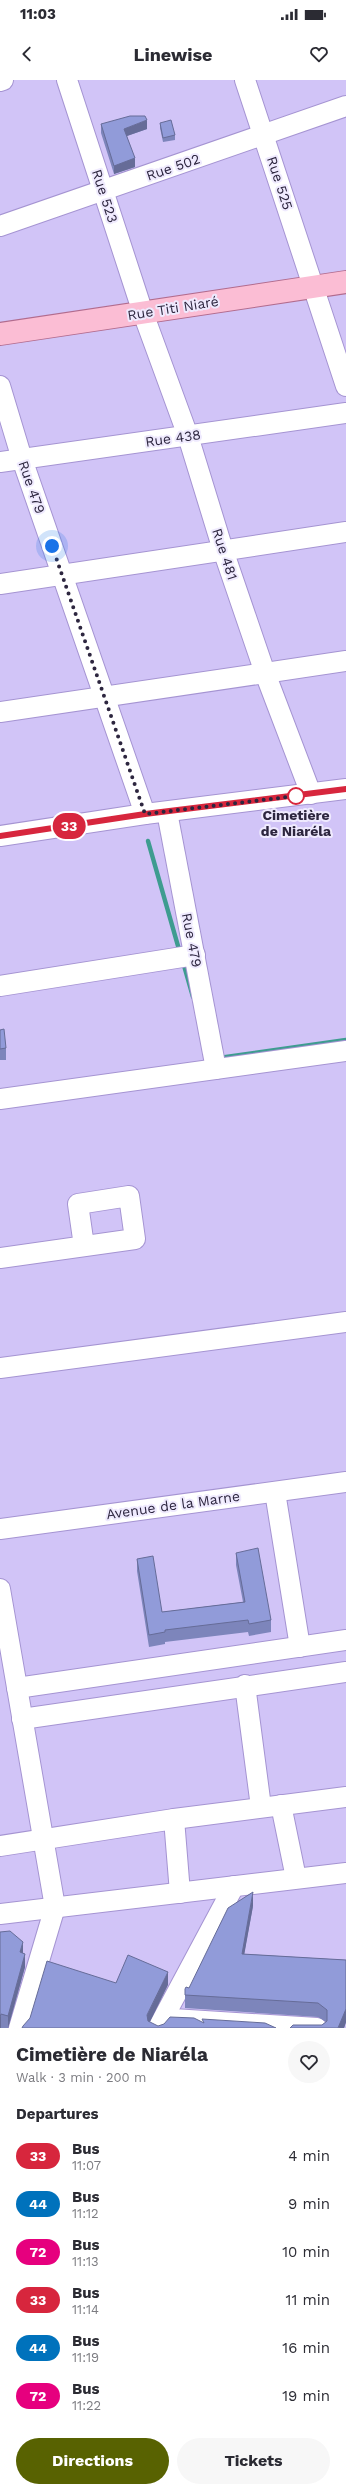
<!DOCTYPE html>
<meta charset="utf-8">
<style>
body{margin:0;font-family:"Work Sans",sans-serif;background:#f7f7f7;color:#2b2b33;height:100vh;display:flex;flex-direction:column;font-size:15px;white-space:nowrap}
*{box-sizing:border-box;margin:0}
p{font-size:13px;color:#7c7c81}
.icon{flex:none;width:22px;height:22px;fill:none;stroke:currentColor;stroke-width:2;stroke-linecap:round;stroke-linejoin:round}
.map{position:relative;height:1948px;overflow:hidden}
.panel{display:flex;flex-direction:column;background:#fff;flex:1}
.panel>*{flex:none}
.badge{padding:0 8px;border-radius:13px;font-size:14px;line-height:26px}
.you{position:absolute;width:20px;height:20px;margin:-10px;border:3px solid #fff;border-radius:50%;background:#1a73e8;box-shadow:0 0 0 6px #1a73e833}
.map>.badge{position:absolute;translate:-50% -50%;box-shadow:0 0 0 2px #fff}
h2{padding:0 16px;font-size:15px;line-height:36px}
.round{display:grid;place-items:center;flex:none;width:42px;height:42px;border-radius:21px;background:#f7f7f7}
.overview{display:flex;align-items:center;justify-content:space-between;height:68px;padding:0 16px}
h1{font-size:19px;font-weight:700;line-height:30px}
.cta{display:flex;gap:8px;margin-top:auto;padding:8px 16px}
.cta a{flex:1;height:46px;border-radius:24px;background:#586201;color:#fff;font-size:16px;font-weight:700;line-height:46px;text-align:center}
.cta a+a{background:#f7f7f7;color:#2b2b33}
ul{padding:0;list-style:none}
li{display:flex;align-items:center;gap:12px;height:48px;padding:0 16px}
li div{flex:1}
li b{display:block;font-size:15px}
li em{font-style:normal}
li .badge{min-width:44px;font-weight:700;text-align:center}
.status{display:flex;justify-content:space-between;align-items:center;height:28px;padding:0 20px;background:#fff;direction:ltr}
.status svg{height:11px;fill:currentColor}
header{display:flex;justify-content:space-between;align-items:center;height:52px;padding:0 16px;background:#fff;font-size:18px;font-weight:700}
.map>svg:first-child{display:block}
</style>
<div class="status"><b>11:03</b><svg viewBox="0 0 49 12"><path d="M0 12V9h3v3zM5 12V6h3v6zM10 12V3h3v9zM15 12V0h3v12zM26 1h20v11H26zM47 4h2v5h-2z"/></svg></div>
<header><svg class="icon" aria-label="back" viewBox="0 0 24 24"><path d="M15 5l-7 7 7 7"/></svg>Linewise<svg class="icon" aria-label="heart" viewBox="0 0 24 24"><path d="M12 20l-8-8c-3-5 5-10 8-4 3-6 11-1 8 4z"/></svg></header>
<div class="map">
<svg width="346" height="1948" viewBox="0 0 346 1948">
<rect width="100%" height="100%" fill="#d1c4f7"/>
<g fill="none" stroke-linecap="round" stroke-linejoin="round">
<g stroke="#3e9c90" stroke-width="4.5">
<path d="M148,761l32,112"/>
<path d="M183,882l10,35"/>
<path d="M219,978l127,-18"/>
</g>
<g stroke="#a594d2" stroke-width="22">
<g id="minor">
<path d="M67,0l76,233 45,123 35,114 42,123 46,121"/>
<path d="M245,0l101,306"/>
<path d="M0,1l3,-1"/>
<path d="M0,146l346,-120"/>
<path d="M0,306l22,73 123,355"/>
<path d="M0,382l346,-49"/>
<path d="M0,504l346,-52"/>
<path d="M0,632l346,-51"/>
<path d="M167,732l49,257"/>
<path d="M0,756l145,-22 201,-25"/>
<path d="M0,906l195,-31"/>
<path d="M0,1019l346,-48"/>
<path d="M0,1178l135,-19 -6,-43 -51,8 6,42"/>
<path d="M0,1288l346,-46"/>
<path d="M275,1412l25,155"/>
<path d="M0,1449l346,-47"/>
<path d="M0,1509l55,318 -36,121"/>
<path d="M245,1605l16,122"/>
<path d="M17,1608l329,-48"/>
<path d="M22,1639l324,-47"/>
<path d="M281,1725l15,73"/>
<path d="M174,1739l6,74"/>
<path d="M0,1766l174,-27 172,-22"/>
<path d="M0,1834l346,-41"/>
<path d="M173,1939l144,9"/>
<path d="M158,1948l76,-142"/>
</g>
</g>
<g stroke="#b26c8e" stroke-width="24">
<path id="major" d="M0,254l346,-52"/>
</g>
<use href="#minor" stroke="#fff" stroke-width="20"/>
<use href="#major" stroke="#fbbdd4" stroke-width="22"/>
</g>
<g fill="#7d85bb">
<path d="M160,43l15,12v5l-12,2 -3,-14z"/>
<path d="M101,44l46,5 -20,7 8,31 -21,7 -13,-41z"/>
<path d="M0,950l6,18v12h-6z"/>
<path d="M236,1473l35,67v12l-22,4 -1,-4 -83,10v2l-16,3 -12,-76v-12l25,53 81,-10 -7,-37z"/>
<path d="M253,1826l-9,48 102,6v62l-2,6 -22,-3 4,-3 -8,-5 -133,-9v-19l4,-1z"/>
<path d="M0,1852l23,21 2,14 -17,61h-7z"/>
</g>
<g fill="#666c98">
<path d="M147,40v9l-23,8v-8z"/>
<path d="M135,78v9l-21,7v-8z"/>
<path d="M253,1812v14l-11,61v-13z"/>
<path d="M23,1862v13l-3,-3z"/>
<path d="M25,1874v13l-17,61v-12z"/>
<path d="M168,1892v13l-21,43v-13z"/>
<path d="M346,1929v13l-2,6h-6z"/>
<path d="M1,1934v14h-1v-11z"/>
</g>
<g fill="#919bd9" stroke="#666c98">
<path d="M130,36h15l2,4 -23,9 11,29 -21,8 -13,-42z"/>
<path d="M171,40l4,15 -12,3 -3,-15z"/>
<path d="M4,949l2,19 -6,1v-19z"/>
<path d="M258,1468l13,72 -22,4 -1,-4 -83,10v2l-16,3 -12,-76 16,-3 9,56 83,-10 -9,-49z"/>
<path d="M253,1812l-11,62 104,6v49l-8,19h-48l3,-3h29l5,-4v-11l-9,-7 -133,-8v-6l1,-2 3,1 39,-80z"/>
<path d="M10,1851l13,11 -3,10 5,2 -17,62 -7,-2 -1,3v-85z"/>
<path d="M128,1875l40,17 -21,43 1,6 10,5 6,-2 6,-7 24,1 10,5 -2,-4 63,4 11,5h-254l1,-2 7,-8 17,-57 69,22z"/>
</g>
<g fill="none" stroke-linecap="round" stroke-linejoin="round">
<g stroke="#fff" stroke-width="9">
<path id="line" d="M0,756l145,-22 201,-25"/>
</g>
<use href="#line" stroke="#d7263d" stroke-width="6"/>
<path stroke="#2d263f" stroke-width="4" stroke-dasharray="0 7.2" d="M52,466l93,268 151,-18"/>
</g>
<circle fill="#fff" stroke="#d7263d" stroke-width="2" cx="296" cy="716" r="8"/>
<g text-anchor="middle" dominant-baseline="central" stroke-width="4" stroke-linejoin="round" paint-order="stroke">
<g font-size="14" fill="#2d263f" stroke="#efeafe">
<text transform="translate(173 87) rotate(-19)">Rue 502</text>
<text transform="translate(280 103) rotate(72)">Rue 525</text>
<text transform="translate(105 116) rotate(72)">Rue 523</text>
<text transform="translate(173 228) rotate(-9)">Rue Titi Niaré</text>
<text transform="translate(173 358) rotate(-8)">Rue 438</text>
<text transform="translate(32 407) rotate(71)">Rue 479</text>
<text transform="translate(225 474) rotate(72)">Rue 481</text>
<text transform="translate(192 860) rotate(79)">Rue 479</text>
<text transform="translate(173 1425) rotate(-8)">Avenue de la Marne</text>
</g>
<g font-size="14" font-weight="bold" fill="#2d263f" stroke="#efeafe">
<text x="296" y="735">Cimetière<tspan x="296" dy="16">de Niaréla</tspan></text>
</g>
</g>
</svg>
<div class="you" style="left:52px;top:466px"></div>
<b class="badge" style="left:69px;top:746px;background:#d7263d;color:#fff">33</b>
</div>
<section class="panel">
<div class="overview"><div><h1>Cimetière de Niaréla</h1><p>Walk · 3 min · 200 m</p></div><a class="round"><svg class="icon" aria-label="heart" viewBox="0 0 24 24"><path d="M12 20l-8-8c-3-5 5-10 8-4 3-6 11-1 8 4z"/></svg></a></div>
<h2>Departures</h2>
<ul>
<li><span class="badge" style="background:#d7263d;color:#fff">33</span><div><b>Bus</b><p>11:07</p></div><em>4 min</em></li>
<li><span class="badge" style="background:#0072bc;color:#fff">44</span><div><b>Bus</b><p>11:12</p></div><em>9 min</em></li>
<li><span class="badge" style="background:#e6007e;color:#fff">72</span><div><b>Bus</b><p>11:13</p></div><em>10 min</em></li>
<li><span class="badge" style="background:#d7263d;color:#fff">33</span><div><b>Bus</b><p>11:14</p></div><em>11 min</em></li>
<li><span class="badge" style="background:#0072bc;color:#fff">44</span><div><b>Bus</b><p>11:19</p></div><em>16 min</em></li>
<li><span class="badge" style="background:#e6007e;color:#fff">72</span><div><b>Bus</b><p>11:22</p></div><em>19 min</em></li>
</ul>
<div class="cta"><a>Directions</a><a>Tickets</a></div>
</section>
